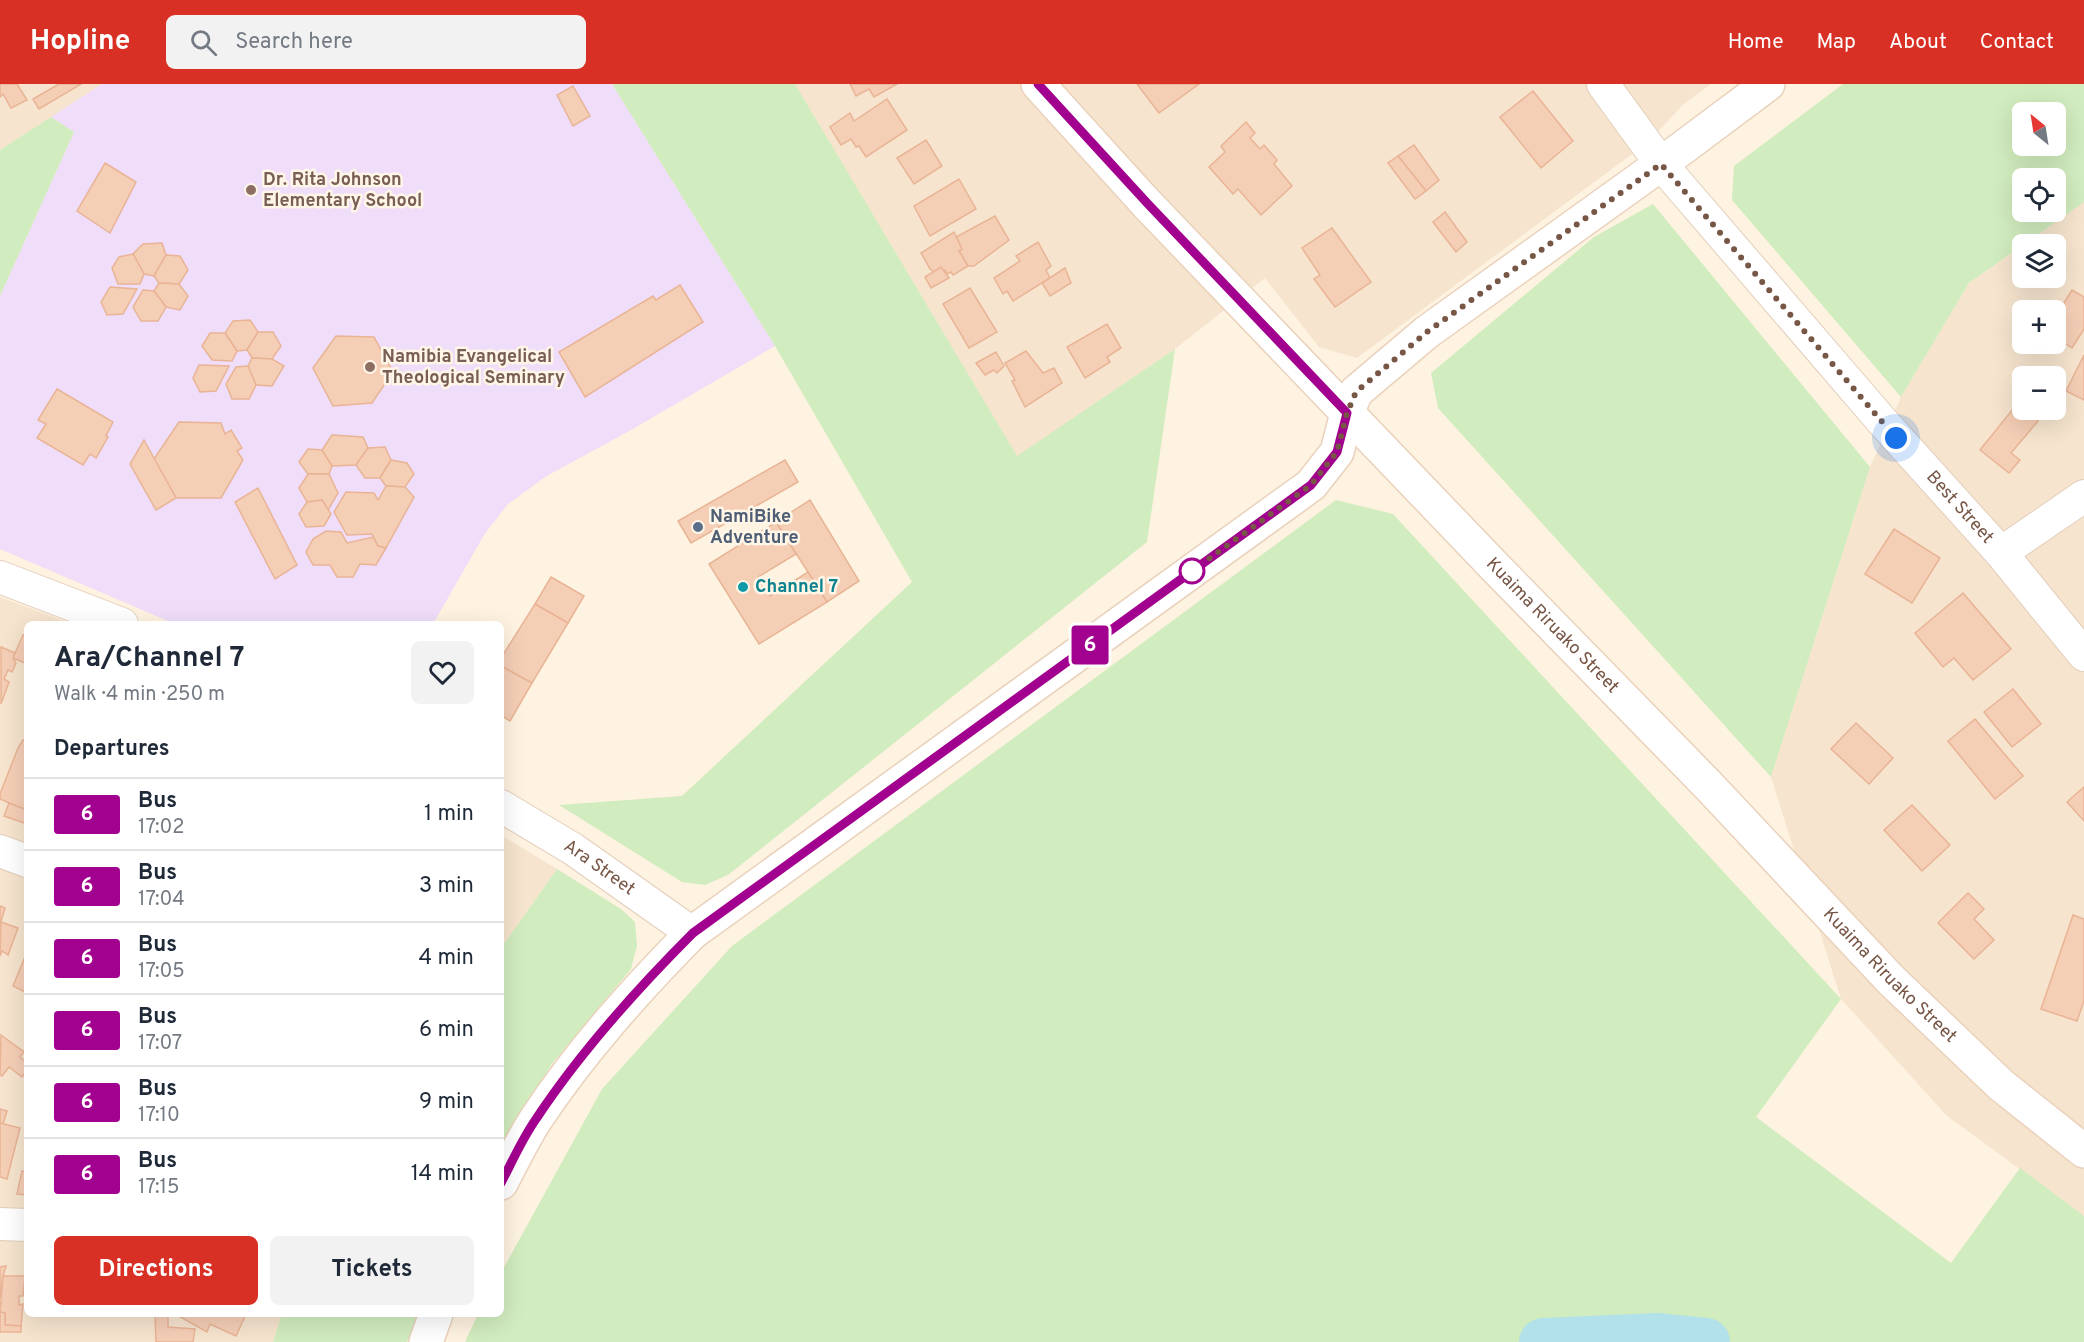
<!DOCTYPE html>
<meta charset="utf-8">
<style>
body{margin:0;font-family:Overpass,sans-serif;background:#f2f2f3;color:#1f2937;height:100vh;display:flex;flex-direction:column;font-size:22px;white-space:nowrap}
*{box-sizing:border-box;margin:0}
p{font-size:20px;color:#747a83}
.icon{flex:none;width:33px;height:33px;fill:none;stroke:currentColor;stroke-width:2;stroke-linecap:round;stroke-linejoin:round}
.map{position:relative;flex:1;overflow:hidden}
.details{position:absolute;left:24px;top:537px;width:480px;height:696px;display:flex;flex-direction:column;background:#fff;border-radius:9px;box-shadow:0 6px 24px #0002}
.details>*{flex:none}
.badge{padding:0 12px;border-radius:4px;font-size:21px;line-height:39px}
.needle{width:39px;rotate:330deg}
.fabs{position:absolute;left:2012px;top:18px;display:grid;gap:12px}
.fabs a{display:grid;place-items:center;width:54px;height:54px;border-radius:9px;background:#fff;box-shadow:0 6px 24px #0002;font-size:30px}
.you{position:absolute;width:30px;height:30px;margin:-15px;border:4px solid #fff;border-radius:50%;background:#1a73e8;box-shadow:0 0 0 9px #1a73e833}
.map>.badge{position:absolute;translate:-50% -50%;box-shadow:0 0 0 3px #fff}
h2{padding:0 30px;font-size:22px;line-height:54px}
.round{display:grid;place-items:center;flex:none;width:63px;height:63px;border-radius:9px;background:#f2f2f3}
.summary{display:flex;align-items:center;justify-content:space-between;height:102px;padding:0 30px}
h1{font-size:28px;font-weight:700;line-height:45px}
.button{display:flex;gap:12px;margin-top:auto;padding:12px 30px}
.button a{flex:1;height:69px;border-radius:9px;background:#d93025;color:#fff;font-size:24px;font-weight:700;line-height:69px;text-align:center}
.button a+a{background:#f2f2f3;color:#1f2937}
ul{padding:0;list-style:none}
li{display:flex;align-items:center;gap:18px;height:72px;padding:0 30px;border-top:2px solid #e0e1e3}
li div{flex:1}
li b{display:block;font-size:22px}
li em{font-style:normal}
li .badge{min-width:66px;font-weight:700;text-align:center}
header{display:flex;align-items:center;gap:36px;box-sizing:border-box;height:84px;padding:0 30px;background:#d93025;color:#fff}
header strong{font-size:28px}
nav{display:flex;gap:33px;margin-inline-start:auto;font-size:21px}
.search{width:420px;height:54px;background:#f2f2f3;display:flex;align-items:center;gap:15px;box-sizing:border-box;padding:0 21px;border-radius:9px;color:#747a83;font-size:22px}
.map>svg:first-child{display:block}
</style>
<header>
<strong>Hopline</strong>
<div class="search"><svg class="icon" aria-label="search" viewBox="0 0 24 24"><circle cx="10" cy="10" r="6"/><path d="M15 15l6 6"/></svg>Search here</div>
<nav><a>Home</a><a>Map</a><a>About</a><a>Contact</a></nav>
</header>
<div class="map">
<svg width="2084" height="1258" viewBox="0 0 2084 1258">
<rect width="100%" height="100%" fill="#fef2e0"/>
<g fill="#f6e4ce" fill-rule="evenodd">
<path d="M0,0h102l-102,66z"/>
<path d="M795,0h916l-27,20 -37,39 -290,215 -38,-11 -54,-69 -90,71 -158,108z"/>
<path d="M2084,118v1014l-137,-100 -106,-117 -70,-222 99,-310 31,-70 68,-114 53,-37v32h33v-34h-31zM2022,226h33v34h-33zM2022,292h33v34h-33z"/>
<path d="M0,513l72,27h-45v690h255l-9,28h-273z"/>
<path d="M501,751l56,34 -56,79z"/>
</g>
<path fill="#efddfa" d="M102,0h510l163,262 -144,84 -86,47 -38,28 -23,30 -51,89h-258l-175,-75v-253l74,-164 -23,-15z"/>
<g fill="#d1ecbe" fill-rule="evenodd">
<path d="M612,0h183l222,372 158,-107 -28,193 -419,333 -23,10 -23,-3 -123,-77 123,-9 230,-214 -137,-236z"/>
<path d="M1843,0h241v118l-115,81 -68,114 -169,-197 2,-34zM2055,28v34h-33v-34zM2055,94v34h-33v-34z"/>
<path d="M51,33l23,15 -74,164v-146z"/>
<path d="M1653,120l217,263 -99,310 -333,-369 -7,-35 163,-136z"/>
<path d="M1336,416l57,14 448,485 -85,118 195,146 69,-95 64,48v126h-1619l13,-28h23v-41l101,-184 130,-143z"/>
<path d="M557,785l64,40 14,13 2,24 -6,23 -80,96 -50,93v-210z"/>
<path d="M282,1230h139l-14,28h-134z"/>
</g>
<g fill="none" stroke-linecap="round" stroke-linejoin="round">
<path stroke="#b3e1e9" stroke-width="48" d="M1543,1258l114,-5 49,5"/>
</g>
<g fill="#f5ceb6" stroke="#e9b495" stroke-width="1.5">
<path d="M0,0h17l10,16 -16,8 -8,-14 -3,3z"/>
<path d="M59,0h22l-42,25 -6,-10z"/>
<path d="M850,0h47l-23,13 -5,-8 -13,7z"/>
<path d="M1137,0h62l-40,29z"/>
<path d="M573,2l17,30 -17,10 -16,-31z"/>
<path d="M1533,7l40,50 -32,27 -41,-51z"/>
<path d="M887,15l20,31 -41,27 -7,-11 -3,1 -5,-8 -10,6 -11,-18 20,-14 4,8z"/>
<path d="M1246,38l9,11 -5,5 10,11 4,-4 13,15 -3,4 18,22 -31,29 -23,-26 -5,5 -24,-27 16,-15 -4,-6z"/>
<path d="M926,56l16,26 -28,18 -17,-26z"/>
<path d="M1414,61l25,35 -13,11 -28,-35z"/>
<path d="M1398,72l28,35 -11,8 -27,-36z"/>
<path d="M105,79l31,19 -26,51 -33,-22z"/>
<path d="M959,95l17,30 -46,27 -16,-30z"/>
<path d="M1445,128l22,30 -11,10 -23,-30z"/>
<path d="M995,132l14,24 -35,26h-6l-9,-15 3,-2 -6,-12z"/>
<path d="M1332,144l39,54 -36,25 -21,-28 6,-4 -18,-27z"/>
<path d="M954,148l8,17 -3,2 9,15 -15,9 -2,-3 -4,2 -2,-4 -8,5 -7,-6 -9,-16z"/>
<path d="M1038,158l13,24 -5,4 4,8 -37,23 -6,-10 -4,3 -9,-16 26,-17 -4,-5z"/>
<path d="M162,159l4,12 -12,21 -10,-2 -11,-20 10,-10z"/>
<path d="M133,170l11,20 -4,10h-22l-6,-16 7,-11z"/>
<path d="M166,171l14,1 8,14 -9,14 -20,-1 -5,-7z"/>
<path d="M941,183l8,11 -18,10 -6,-11z"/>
<path d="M1065,184l6,15 -21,13 -8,-13z"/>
<path d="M159,199l20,1 9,12 -8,14 -14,-3 -12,-16z"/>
<path d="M680,201l23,37 -118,75 -26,-45 94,-56 3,4z"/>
<path d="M110,203l27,2 -14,25 -16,1 -6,-13z"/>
<path d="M970,204l27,44 -28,16 -26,-44z"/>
<path d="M143,206l11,1 12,16 -8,14h-17l-8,-14z"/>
<path d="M2072,206l12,7v32l-12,19 -17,-11v-20z"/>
<path d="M250,236l8,12 -11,18 -10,1 -12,-18 8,-12z"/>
<path d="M1107,240l14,24 -14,9 3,5 -25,16 -18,-31z"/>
<path d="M258,248h15l8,14 -9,13 -20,-1 -5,-8z"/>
<path d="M210,249h15l12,18 -5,10 -20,-1 -10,-14z"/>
<path d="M336,252l38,1 19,35 -21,31 -39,3 -20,-38z"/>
<path d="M1026,267l17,22 11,-5 8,15 -37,24 -13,-26 3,-1 -10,-17z"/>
<path d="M996,268l8,14 -7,7 -3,-3 -9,5 -9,-12z"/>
<path d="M2084,271v45l-18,-9z"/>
<path d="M252,274l20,1 12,7 -12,20 -16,-1 -8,-19z"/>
<path d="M199,281l30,1 -13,25 -16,1 -7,-14z"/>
<path d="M248,282l8,19 -7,14h-17l-6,-15 10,-17z"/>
<path d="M57,305l56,33 -7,14 2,1 -12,21 -6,-4 -7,11 -46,-27 9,-14 -8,-4z"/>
<path d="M2017,320l21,17 -27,32 9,7 -11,13 -29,-23z"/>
<path d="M179,338l42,1 4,11 6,-4 11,18 -5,3 6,9 -22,38h-45l-22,-39z"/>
<path d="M332,351l31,2 5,11 -12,17 -24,1 -10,-16z"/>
<path d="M144,356l32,58 -20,12 -26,-46z"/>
<path d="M385,363l6,13 -11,18h-15l-9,-13 12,-17z"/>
<path d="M308,365l14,1 10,16 -3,8h-21l-9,-12z"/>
<path d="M391,376l16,3 7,11 -9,13 -19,-1 -6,-8z"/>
<path d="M785,376l13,22 -107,61 -13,-22z"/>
<path d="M308,390h21l9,19 -10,17 -6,-10 -15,2 -8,-14z"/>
<path d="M386,402l19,1 9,10 -28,51 -8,-2 -6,-12 -25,1 -13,-23 12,-20 28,1 4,7z"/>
<path d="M258,404l39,77 -22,14 -40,-77z"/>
<path d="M322,416l9,14 -7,12 -18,1 -7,-13 8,-12z"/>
<path d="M810,416l49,81 -32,21 -51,-80z"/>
<path d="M776,438l20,32 -38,23 12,19 38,-24 19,30 -68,42 -50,-80z"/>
<path d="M1894,445l46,29 -28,45 -47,-29z"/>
<path d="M326,447l15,1 6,11 26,-6 5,9 8,2 -10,17 -16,-1 -7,13h-16l-7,-12h-17l-7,-13 7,-13z"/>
<path d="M551,493l33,19 -16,27 -33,-19z"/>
<path d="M1963,509l48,56 -38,31 -19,-22 -11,9 -28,-34z"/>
<path d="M535,520l33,19 -36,60 -31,-17v-8z"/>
<path d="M23,551l4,1v23l-2,4 -12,-5z"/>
<path d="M1,563l14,6 -2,5 3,5 -4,9 -4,-2 -4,9 5,3 -8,22z"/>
<path d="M501,582l31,17 -22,38 -9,-6z"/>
<path d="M2013,605l28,35 -29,23 -28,-35z"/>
<path d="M1975,635l48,57 -28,23 -47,-58z"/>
<path d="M1856,639l37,35 -24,26 -38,-35z"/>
<path d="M23,656l4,1v70l-27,-12v-5l18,-46z"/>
<path d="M2084,703v34l-17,-19z"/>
<path d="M9,719l18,7v14l-23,-8z"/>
<path d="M1912,721l38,40 -28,26 -38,-41z"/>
<path d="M1968,809l16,16 -10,10 20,21 -20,19 -36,-36z"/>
<path d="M0,822l5,2 -5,17z"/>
<path d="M2073,831l11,4v82l-7,20 -36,-12z"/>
<path d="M1,838l17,6 -10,27 -6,-4 -2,5z"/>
<path d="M27,868v41l-14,-7z"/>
<path d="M1,951l23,17 -4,5 7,6v7l-5,7 -13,-10 -7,9 -2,-1z"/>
<path d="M0,1025l7,2 -4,13 -3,-1z"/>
<path d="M0,1039l20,5 -13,51 -7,-2z"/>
<path d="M22,1087l5,1v23l-10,-1z"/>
<path d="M6,1182l-3,10 -3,22v-31z"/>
<path d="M3,1192h22l-2,20h-4v9l4,-1 -2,22 -16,-1v-12l-5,-1z"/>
<path d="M0,1228l5,1v12l16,1v6h-21z"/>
<path d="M155,1230h13v13l27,2 -2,13h-37z"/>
<path d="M175,1230h71l-10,22 -26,-12 -3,8z"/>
</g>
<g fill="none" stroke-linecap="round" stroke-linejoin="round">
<g stroke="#e3cebb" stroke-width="34">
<g id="street">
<path id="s1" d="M1603,0l58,80 221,257 119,132 83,102"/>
<path d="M2001,469l83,-57"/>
<path d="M0,493l122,47"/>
<path id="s2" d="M501,722l72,43 119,84"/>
<path d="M0,767l27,10"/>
<path d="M0,1140l27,1"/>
</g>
</g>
<g stroke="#ead1bb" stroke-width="36">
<g id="secondary">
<path id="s3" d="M1038,0l109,120 348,363 213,218 183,195 110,105 83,66"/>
<path d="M501,1099c11,-21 22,-44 35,-64 45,-68 99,-128 156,-186l619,-448 26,-33 10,-39 9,-21 71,-60 234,-168 107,-80"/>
<path d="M426,1258l10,-28"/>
</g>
</g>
<use href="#street" stroke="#fff" stroke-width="32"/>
<use href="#secondary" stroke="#fff" stroke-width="33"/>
</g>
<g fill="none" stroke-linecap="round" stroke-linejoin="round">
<g stroke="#fff" stroke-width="14">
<path id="line" d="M501,1099c11,-21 21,-44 35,-64 45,-68 99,-128 157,-186l618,-448 26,-33 10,-39 -199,-209 -110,-120"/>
</g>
<use href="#line" stroke="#a2008e" stroke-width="9"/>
<path stroke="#775646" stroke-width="6" stroke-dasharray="0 10.8" d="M1192,487l119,-86 26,-33 10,-39 9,-21 71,-60 234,-168 235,274"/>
</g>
<g fill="#8d6e63" stroke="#fff6e8" stroke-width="2">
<circle cx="251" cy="106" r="6"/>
<circle cx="370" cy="283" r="6"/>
</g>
<circle fill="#5c6f8a" stroke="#fff6e8" stroke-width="2" cx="698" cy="443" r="6"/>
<circle fill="#fff" stroke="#a2008e" stroke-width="3" cx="1192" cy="487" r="12"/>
<circle fill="#0f9aa8" stroke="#fff6e8" stroke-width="2" cx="743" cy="503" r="6"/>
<g text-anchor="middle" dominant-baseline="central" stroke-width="5" stroke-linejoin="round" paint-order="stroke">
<g font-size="18" font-weight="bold" fill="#785e54" stroke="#fff6e8" text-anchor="start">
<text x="263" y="96">Dr. Rita Johnson<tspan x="263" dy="21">Elementary School</tspan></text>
<text x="382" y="273">Namibia Evangelical<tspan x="382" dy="21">Theological Seminary</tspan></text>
</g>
<g font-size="18" fill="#775646" stroke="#fff6e8">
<text stroke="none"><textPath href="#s1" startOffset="554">Best Street</textPath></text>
<text stroke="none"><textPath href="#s3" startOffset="747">Kuaima Riruako Street</textPath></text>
<text stroke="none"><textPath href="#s2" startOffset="116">Ara Street</textPath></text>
<text stroke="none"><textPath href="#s3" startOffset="1233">Kuaima Riruako Street</textPath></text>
</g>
<g font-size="18" font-weight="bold" fill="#4e5e75" stroke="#fff6e8" text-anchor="start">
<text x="710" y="433">NamiBike<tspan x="710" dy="21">Adventure</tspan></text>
</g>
<g font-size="18" font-weight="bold" fill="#0d838f" stroke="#fff6e8" text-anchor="start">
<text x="755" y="503">Channel 7</text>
</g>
</g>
</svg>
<div class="fabs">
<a><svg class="needle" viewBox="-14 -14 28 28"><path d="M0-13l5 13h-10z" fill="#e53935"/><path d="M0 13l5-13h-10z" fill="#747a83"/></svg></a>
<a><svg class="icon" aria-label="locate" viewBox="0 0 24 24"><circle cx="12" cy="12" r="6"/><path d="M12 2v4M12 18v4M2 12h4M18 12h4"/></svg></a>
<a><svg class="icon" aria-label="layers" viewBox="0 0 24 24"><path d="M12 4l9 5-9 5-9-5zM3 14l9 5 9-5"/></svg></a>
<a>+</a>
<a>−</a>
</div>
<div class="you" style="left:1896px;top:354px"></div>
<b class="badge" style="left:1090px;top:561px;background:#a2008e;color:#fff">6</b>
<section class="details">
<div class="summary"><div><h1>Ara/Channel 7</h1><p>Walk · 4 min · 250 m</p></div><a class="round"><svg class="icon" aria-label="heart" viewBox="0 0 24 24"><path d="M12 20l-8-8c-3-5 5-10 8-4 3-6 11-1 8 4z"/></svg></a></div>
<h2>Departures</h2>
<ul>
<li><span class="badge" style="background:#a2008e;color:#fff">6</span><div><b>Bus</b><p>17:02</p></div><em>1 min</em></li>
<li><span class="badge" style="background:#a2008e;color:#fff">6</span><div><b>Bus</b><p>17:04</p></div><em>3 min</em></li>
<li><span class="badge" style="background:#a2008e;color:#fff">6</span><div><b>Bus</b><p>17:05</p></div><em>4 min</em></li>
<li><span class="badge" style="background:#a2008e;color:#fff">6</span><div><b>Bus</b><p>17:07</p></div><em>6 min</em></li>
<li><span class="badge" style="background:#a2008e;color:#fff">6</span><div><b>Bus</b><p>17:10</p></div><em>9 min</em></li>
<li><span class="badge" style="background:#a2008e;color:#fff">6</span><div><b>Bus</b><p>17:15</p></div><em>14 min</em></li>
</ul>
<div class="button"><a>Directions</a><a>Tickets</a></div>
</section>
</div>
